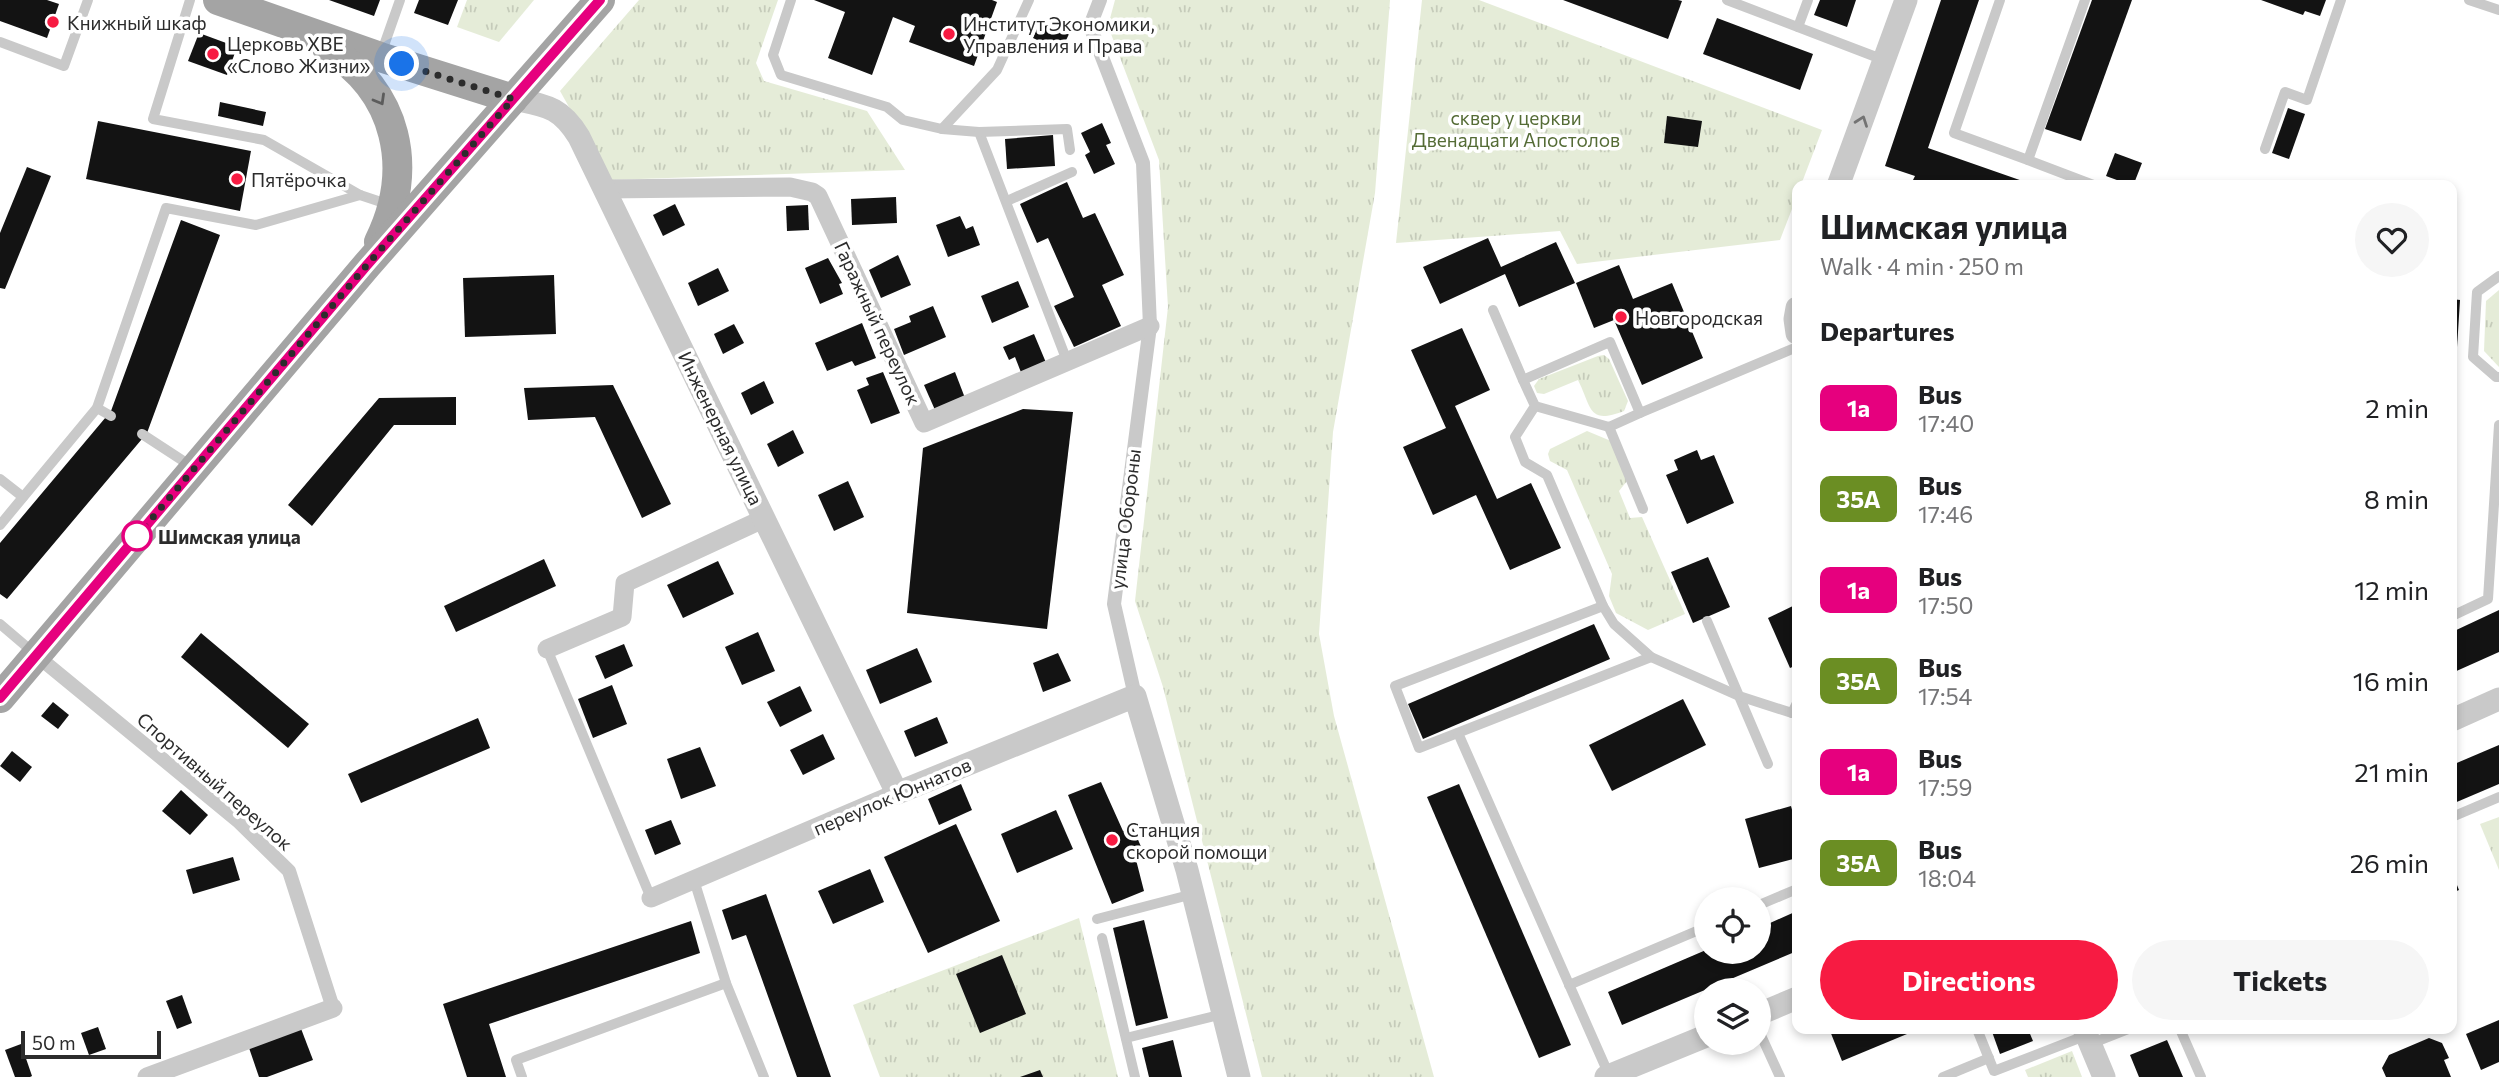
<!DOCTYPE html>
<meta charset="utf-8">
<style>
body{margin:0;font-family:Commissioner,sans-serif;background:#f6f6f6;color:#202124;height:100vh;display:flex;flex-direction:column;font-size:26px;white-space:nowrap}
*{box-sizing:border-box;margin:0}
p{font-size:23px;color:#757577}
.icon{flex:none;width:38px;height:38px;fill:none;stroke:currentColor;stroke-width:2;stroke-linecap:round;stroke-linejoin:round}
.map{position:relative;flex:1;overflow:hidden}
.details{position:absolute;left:1792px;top:180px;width:665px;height:854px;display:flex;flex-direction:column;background:#fff;border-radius:14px;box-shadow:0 4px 10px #0003}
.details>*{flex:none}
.badge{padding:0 14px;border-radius:10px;font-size:24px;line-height:46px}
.buttons{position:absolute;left:1694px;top:887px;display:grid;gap:14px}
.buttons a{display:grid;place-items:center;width:77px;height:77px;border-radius:50%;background:#fff;box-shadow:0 4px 10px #0003;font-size:35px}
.scale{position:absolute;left:21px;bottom:18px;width:140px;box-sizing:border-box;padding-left:7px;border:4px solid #2c2c2c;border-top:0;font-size:19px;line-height:24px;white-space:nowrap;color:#2c2c2c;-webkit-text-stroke:5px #fff;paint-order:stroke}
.you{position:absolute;width:35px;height:35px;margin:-18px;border:5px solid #fff;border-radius:50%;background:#1a73e8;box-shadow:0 0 0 10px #1a73e833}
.map>.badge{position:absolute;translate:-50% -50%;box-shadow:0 0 0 4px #fff}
h2{padding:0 28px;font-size:26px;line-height:63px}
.round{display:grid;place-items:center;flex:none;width:74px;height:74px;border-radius:37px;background:#f6f6f6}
.headline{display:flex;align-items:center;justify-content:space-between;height:119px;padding:0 28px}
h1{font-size:33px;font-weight:700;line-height:52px}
.cta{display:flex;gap:14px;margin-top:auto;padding:14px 28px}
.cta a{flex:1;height:80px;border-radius:42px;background:#f71b42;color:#fff;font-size:28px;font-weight:700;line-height:80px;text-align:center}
.cta a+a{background:#f6f6f6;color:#202124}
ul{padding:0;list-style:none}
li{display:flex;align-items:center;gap:21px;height:91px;padding:0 28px}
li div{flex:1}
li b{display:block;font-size:26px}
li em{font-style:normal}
li .badge{min-width:77px;font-weight:700;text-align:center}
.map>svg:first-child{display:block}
</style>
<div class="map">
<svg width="2499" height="1077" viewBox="0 0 2499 1077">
<defs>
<pattern id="grass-tufts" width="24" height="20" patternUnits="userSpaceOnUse" patternTransform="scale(1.75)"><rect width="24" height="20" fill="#e5ecd8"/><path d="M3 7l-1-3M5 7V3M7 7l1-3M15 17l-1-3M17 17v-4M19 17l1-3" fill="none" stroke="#c5cbba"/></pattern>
</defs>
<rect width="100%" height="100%" fill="#fff"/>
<g fill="url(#grass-tufts)">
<path d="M467,0h67l-35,42 -42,-15z"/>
<path d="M639,0h139l-22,63 8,18 103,30 38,59 -295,10 -50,-89z"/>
<path d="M1115,0h275l-15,193 -42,239 -14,202 15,82 100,361h-172l-99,-390 -28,-86 33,-294 -9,-147 -51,-134z"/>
<path d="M1422,0h57l343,130 -21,55 -4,1v10l-17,44 -203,24 -17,-33 -164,12z"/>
<path d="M2499,290v77l-15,-16 2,-50z"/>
<path d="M1604,355l5,4 19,42 -4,10c-36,14 -32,-3 -46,-31l-34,14 -7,-1 -3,-7 5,-7 59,-23z"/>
<path d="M1587,431l24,10 16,40 -8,10 11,27 12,-1 43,97 -37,16 -32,-17 -7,-17 3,-22 -45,-104 -17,-9 -2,-7 2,-5z"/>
<path d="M2499,817v53l-19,-46z"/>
<path d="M1079,918l39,159h-238l-27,-72z"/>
<path d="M2072,1051l10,26h-54l-3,-7z"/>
</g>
<g fill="#131313">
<path d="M0,0h47l12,4 -12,34 -47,-17z"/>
<path d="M329,0h51l-6,16z"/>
<path d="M419,0h39l-10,25 -34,-12z"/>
<path d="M814,0h178l5,2 -23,64 -65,-24 6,-16 -22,-9 -21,58 -44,-17 17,-46z"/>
<path d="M1563,0h115l4,1 -14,38z"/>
<path d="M1820,0h36l-9,27 -33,-12z"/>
<path d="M1941,0h38l-51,148 109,38h-108l-16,-6 2,-4 -30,-10z"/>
<path d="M2092,0h40l-51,141 -36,-12z"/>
<path d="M2261,0h65l-6,16 -15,-5 -2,4z"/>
<path d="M1717,18l96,36 -13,36 -97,-36z"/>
<path d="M1040,22l29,12 -8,17 -28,-13z"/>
<path d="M199,33l38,14 -10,28 -39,-14z"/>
<path d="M220,102l46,10 -3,14 -45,-10z"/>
<path d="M2288,108l17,6 -16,45 -17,-6z"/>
<path d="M1667,116l35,5 -4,26 -34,-4z"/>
<path d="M98,121l153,30 -11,60 -154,-32z"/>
<path d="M1102,123l9,20 -5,2 9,19 -21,10 -9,-19 5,-3 -9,-19z"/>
<path d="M1053,135l2,31 -48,3 -2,-30z"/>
<path d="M2115,153l27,10 -9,23 -27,-10z"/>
<path d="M27,167l24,9 -46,113 -5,-1v-55z"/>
<path d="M1067,182l16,36 12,-5 29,62 -22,10 19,41 -47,21 -20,-41 20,-9 -26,-59 -11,5 -17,-39z"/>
<path d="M896,197l1,26 -45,2 -1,-26z"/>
<path d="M675,204l10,21 -22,11 -10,-21z"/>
<path d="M808,205l1,25 -22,1 -1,-25z"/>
<path d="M960,216l6,13 7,-3 7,19 -32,12 -12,-32z"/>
<path d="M181,220l39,15 -73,198 -140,166 -7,-5v-51l111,-132z"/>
<path d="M1488,238l13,29 55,-25 19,41 -56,24 -14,-33 -65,30 -17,-37z"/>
<path d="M898,255l13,30 -30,13 -12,-28z"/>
<path d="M828,258l14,25 -3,1 4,10 -23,10 -15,-36z"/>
<path d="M1619,265l14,34 39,-16 31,75 -61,27 -28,-65 -20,8 -18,-45z"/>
<path d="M718,268l11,23 -31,15 -10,-23z"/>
<path d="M554,275l2,59 -91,3 -2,-59z"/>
<path d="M1018,281l11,26 -37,16 -11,-27z"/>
<path d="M2452,299l8,1 -5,79h-3z"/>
<path d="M933,306l13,31 -42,18 -10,-26 17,-7 -2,-6z"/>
<path d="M862,323l14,35 -21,8 -3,-5 -25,10 -12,-28z"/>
<path d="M734,324l10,19 -21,11 -9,-20z"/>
<path d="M1462,328l28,62 -35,16 42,93 34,-16 30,65 -51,22 -34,-75 -43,20 -30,-68 43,-19 -35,-78z"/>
<path d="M1034,334l13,31 -25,10 -7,-18 -6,3 -6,-13z"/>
<path d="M883,372l17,41 -29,11 -14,-34 12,-5 -3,-7z"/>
<path d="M955,372l10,26 -30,12 -11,-25z"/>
<path d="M764,381l10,22 -23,12 -10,-22z"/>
<path d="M613,385l58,119 -29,14 -47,-101 -67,3 -4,-32z"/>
<path d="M456,397v28h-62l-82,101 -24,-21 91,-107z"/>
<path d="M1023,409l50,3 -26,217 -140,-16 16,-165z"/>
<path d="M793,430l11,23 -26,14 -11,-23z"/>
<path d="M1697,450l4,10 13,-5 20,48 -47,21 -21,-49 12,-5 -4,-10z"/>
<path d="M848,481l16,36 -30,14 -16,-36z"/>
<path d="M1708,557l22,50 -37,16 -22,-51z"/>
<path d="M544,559l12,27 -100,46 -12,-26z"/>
<path d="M718,561l16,33 -51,24 -16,-33z"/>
<path d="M1797,604v61l-7,3 -22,-50z"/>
<path d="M2499,610v42l-47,21v-41z"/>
<path d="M1594,624l16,35 -187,80 -15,-35z"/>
<path d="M758,632l17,39 -33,14 -17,-38z"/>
<path d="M201,633l108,91 -21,24 -107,-91z"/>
<path d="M624,644l9,22 -28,13 -10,-23z"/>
<path d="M917,648l15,34 -52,22 -14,-34z"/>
<path d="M1058,653l13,28 -28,11 -10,-29z"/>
<path d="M612,685l15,39 -34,14 -15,-39z"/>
<path d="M800,686l12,25 -32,16 -13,-25z"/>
<path d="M1683,699l23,46 -94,46 -23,-46z"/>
<path d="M53,702l16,13 -11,14 -17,-13z"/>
<path d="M937,717l11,26 -33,14 -11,-26z"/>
<path d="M478,718l12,30 -129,55 -13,-29z"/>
<path d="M823,734l12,25 -32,16 -13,-25z"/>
<path d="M2499,745v39l-47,20v-39z"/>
<path d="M700,747l16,39 -35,13 -14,-40z"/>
<path d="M12,751l20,16 -12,15 -20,-16z"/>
<path d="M1101,782l22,49 10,-3 9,21 -8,3 10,39 -32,13 -44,-109z"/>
<path d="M961,784l11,26 -33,15 -11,-26z"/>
<path d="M1459,784l112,261 -32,13 -112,-261z"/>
<path d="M181,790l27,25 -18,20 -28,-24z"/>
<path d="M1791,806l6,22v30l-38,10 -14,-49z"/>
<path d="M1056,810l17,39 -56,24 -16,-39z"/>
<path d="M671,820l10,24 -26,11 -10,-25z"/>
<path d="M956,824l44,97 -72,32 -44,-96z"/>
<path d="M233,857l7,23 -47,14 -7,-24z"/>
<path d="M870,869l14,33 -51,22 -15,-33z"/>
<path d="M2452,873l7,17 -7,3z"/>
<path d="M766,894l65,183h-34l-51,-142 -14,5 -10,-30z"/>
<path d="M1797,911v40l-175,74 -14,-33 98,-42v2h53v-24z"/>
<path d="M1144,920l24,98 -32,8 -23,-98z"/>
<path d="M691,921l9,32 -211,71 17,53h-39l-24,-73z"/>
<path d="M1002,955l24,59 -46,19 -24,-59z"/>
<path d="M182,995l10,28 -15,6 -11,-28z"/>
<path d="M2499,1020v42l-18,8 -15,-36z"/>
<path d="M300,1026l13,34 -46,17h-8l-11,-32z"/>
<path d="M98,1027l8,22 -17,6 -8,-22z"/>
<path d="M1836,1029h83l-77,32 -12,-30z"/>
<path d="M1991,1029h37l5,12 -33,13z"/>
<path d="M2429,1038l13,5 7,15 -5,2 7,17h-65l-4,-9 7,-13z"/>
<path d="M1173,1040l9,37h-33l-7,-29z"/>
<path d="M2167,1040l16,37h-44l-9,-22z"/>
<path d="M21,1044l11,32 -2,1h-15l-10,-27z"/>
<path d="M1040,1070l3,7h-23z"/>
</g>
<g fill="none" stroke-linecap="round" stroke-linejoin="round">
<g stroke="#c9c9c9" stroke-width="10">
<path d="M190,0l-37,119 111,21 96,55 27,9"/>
<path d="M791,0l-18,55 8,20 106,32 16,13 39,9 37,3 88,229"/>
<path d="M1727,0l157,60"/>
<path d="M2000,0l-46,133 74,27"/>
<path d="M2085,0l-57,160 68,26"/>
<path d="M2469,0l30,10"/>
<path d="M1798,27l10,-27"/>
<path d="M0,42l64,24 24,-66"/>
<path d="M381,54l19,-54"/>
<path d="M942,129l55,-59 32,-70"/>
<path d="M979,132l88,-3 3,21"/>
<path d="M2265,149l20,-57 22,8 34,-100"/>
<path d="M1007,201l65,-29"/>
<path d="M2499,276l-22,16 -4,65 23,20h3"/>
<path d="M1493,310l30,70"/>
<path d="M1535,406l74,21 31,-14"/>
<path d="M97,408l14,8"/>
<path d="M1609,427l34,82"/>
<path d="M142,434l49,32"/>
<path d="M0,479l23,18"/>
<path d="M0,525l97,-117 69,-200 90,17 104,-30"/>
<path d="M1603,606l-208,80 24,62 232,-91"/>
<path d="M2452,616l36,-17 11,-174"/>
<path d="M1707,621l61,143"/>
<path d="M0,624l34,29"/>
<path d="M547,649l104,249"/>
<path d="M1792,713l-53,-17 -88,-39 -37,-33 -11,-18 -56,-131 -22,-13 -10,-25 20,-31 -12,-26 87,-38 30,71 157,-66"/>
<path d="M1792,713l5,-10"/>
<path d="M1458,733l151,342"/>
<path d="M2452,817l47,-20"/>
<path d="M694,880l32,103 38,94"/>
<path d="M1759,905l38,-16"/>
<path d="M1097,919l96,-25"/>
<path d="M1102,938l33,139"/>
<path d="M1569,985l137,-58"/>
<path d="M1977,1029l17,42 93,-36"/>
<path d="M2180,1029l21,48"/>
<path d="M1759,1031l21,46"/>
<path d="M1126,1038l97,-24"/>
<path d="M2090,1044l38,-15"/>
<path d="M522,1077l-6,-17 210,-77"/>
<path d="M1943,1077l46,-19"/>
</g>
<g stroke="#c9c9c9" stroke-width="14">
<path d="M1100,0l-10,26 53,137 7,163 -36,278 21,92"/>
<path d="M36,655l202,166 51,50 44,137"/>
</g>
<g stroke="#c9c9c9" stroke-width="19">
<path d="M605,189l185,-2 22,5 6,4 106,227 226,-97"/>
<path d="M547,649l75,-32 3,-34 140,-65"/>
<path d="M651,898l246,-105"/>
<path d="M147,1077l186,-69"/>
</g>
<g stroke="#c9c9c9" stroke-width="23">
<path d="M513,99c33,7 47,7 66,38l318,656 238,-97 52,174 52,207"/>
<path d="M1838,186l68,-186"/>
<path d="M1797,308l-2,11 2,14"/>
<path d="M2452,720l47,-21"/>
<path d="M1759,1014l38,-16"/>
<path d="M2084,1029l20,48"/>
<path d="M1606,1077l100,-41"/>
</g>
<g stroke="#a4a4a4" stroke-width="30">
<path d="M218,0l162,57 133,42"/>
<path d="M327,48c71,43 88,121 52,194"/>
<path d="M0,698l367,-433 233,-265"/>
</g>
</g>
<defs><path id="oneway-chevron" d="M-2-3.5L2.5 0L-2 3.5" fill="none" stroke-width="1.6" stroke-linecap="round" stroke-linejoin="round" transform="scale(1.75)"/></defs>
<use stroke="#5c5c5c" href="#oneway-chevron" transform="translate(380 100) rotate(60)"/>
<use stroke="#737373" href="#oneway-chevron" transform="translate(1862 121) rotate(-70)"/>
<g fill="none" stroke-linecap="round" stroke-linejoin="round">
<g stroke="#fff" stroke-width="16">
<path id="line" d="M0,698l367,-433 233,-265"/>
</g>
<use href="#line" stroke="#e6007e" stroke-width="10"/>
<path stroke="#2c2c2c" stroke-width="7" stroke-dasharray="0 12.6" d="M137,536l230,-271 146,-166 -111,-35"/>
</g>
<g fill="#f71b42" stroke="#fff" stroke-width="2.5">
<circle cx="53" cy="22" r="7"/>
<circle cx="949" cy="34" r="7"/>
<circle cx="213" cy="54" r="7"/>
<circle cx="237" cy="179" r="7"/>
<circle cx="1621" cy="317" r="7"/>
<circle cx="1112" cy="840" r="7"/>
</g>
<circle fill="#fff" stroke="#e6007e" stroke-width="3.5" cx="137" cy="536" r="14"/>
<g text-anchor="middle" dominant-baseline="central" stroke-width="7" stroke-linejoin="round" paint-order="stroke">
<g font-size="19" fill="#2c2c2c" stroke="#fff" text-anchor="start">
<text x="67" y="22">Книжный шкаф</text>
<text x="963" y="23">Институт Экономики,<tspan x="963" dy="22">Управления и Права</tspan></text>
<text x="227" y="43">Церковь ХВЕ<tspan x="227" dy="22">«Слово Жизни»</tspan></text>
<text x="251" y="179">Пятёрочка</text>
<text x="1635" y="317">Новгородская</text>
<text x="1126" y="829">Станция<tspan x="1126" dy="22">скорой помощи</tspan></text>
</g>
<g font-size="19" fill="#556c36" stroke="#fff">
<text x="1516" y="117">сквер у церкви<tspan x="1516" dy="22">Двенадцати Апостолов</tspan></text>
</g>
<g font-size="19" fill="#2c2c2c" stroke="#fff">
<text transform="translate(878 323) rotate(65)">Гаражный переулок</text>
<text transform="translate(721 428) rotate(64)">Инженерная улица</text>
<text transform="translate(1125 519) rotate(-83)">улица Обороны</text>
<text transform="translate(215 781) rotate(41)">Спортивный переулок</text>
<text transform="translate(892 796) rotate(-23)">переулок Юннатов</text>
</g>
<g font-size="19" font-weight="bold" fill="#2c2c2c" stroke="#fff" text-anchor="start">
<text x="158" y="536">Шимская улица</text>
</g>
</g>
</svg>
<div class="buttons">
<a><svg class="icon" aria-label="locate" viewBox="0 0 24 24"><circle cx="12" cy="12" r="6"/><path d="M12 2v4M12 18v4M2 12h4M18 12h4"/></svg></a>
<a><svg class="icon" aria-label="layers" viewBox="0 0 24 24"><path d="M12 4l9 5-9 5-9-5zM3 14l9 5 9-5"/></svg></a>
</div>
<div class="scale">50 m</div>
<div class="you" style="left:402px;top:64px"></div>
<section class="details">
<div class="headline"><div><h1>Шимская улица</h1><p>Walk · 4 min · 250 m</p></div><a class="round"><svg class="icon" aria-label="heart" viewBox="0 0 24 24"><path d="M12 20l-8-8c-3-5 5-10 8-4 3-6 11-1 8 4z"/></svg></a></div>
<h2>Departures</h2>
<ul>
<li><span class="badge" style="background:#e6007e;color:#fff">1a</span><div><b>Bus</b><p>17:40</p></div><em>2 min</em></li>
<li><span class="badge" style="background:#6b8e23;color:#fff">35А</span><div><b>Bus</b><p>17:46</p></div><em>8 min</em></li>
<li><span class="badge" style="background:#e6007e;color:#fff">1a</span><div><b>Bus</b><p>17:50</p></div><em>12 min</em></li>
<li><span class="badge" style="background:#6b8e23;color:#fff">35А</span><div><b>Bus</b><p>17:54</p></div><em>16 min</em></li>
<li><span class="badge" style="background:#e6007e;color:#fff">1a</span><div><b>Bus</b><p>17:59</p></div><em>21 min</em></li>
<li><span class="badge" style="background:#6b8e23;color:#fff">35А</span><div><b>Bus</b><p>18:04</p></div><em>26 min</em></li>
</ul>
<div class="cta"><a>Directions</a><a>Tickets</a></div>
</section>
</div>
